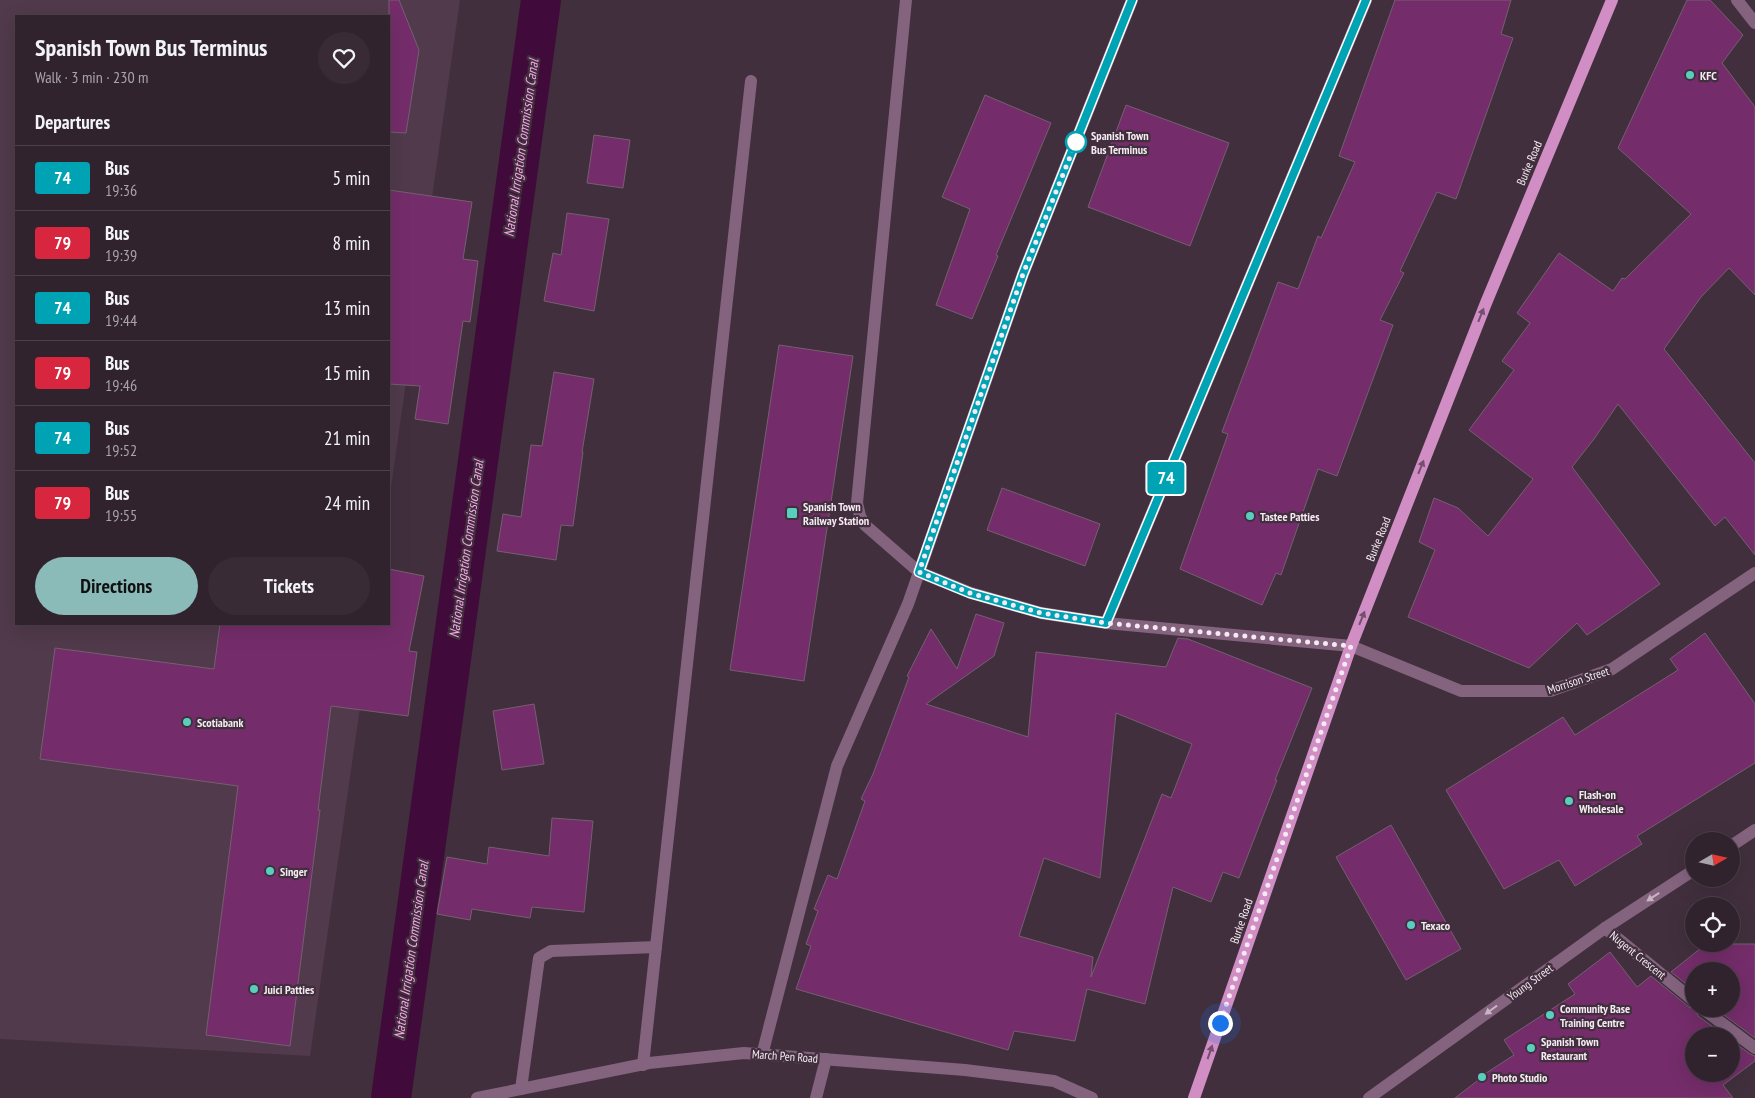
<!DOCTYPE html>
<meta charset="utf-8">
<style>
body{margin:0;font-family:"PT Sans Narrow",sans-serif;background:#392b36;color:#f1f3f6;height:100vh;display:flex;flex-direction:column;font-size:19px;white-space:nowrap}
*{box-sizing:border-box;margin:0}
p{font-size:16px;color:#a8a4aa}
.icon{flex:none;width:28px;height:28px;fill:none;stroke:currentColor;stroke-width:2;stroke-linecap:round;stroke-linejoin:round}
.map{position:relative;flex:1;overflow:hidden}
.drawer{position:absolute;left:15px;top:15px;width:375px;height:610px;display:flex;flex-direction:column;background:#31232e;border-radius:0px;box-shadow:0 5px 20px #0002,0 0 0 1px #4c404a}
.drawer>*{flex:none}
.badge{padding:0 10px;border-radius:4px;font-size:18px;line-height:32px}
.needle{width:32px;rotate:81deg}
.controls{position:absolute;left:1685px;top:832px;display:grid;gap:10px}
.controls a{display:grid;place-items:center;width:55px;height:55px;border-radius:50%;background:#31232e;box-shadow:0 5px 20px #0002,0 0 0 1px #4c404a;font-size:25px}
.you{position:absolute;width:25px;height:25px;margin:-12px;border:4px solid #fff;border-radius:50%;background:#1a73e8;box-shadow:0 0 0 8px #1a73e833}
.map>.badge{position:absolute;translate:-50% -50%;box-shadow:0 0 0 2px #fff}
h2{padding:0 20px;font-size:19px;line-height:45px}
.round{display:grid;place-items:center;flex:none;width:52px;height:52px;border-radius:26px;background:#392b36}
.headline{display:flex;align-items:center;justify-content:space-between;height:85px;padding:0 20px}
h1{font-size:24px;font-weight:800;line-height:38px}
.cta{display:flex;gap:10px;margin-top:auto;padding:10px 20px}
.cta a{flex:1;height:58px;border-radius:30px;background:#8bbbb9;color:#111;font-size:20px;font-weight:800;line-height:58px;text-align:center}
.cta a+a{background:#392b36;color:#f1f3f6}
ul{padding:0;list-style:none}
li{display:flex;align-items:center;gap:15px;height:65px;padding:0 20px;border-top:1px solid #4c404a}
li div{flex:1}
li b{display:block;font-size:19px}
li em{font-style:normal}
li .badge{min-width:55px;font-weight:700;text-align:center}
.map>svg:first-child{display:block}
</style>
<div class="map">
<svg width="1755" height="1098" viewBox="0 0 1755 1098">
<rect width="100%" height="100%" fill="#412f3d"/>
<path fill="#503a4b" d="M0,0h460l-71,502v-486h-373v608h356l-62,432 -310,-17z"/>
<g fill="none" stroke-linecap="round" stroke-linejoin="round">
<path stroke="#400a3a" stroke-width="40" d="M391,1098l150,-1098"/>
</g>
<g fill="#742d6a" stroke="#73606f" fill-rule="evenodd">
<path d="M389,0h10l20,50 -13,83 -17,-1z"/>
<path d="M1395,0h116l-10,34 12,4 -57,161 -19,-7 -37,79 4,2 -24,47 13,5 -56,151 -19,-7 -37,106 -5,-2 -14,32 -82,-36 48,-135 -6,-2 56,-150 20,7 20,-53 3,2 34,-76 -16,-6z"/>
<path d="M1687,0h23l33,35 -21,28 33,44v188l-26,-27 -28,29 -37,52 91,114v92l-30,-38 -10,9 -97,-122 -24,35 -22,28 88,117 -73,51 -10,-12 -48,45 -121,-51 27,-67 -16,-8 15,-44 24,10 30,28 45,-57 -64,-49 45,-60 -12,-9 28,-38 -13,-10 42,-60 54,38 9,-13 3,1 66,-65 -73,-66z"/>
<path d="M985,95l66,28 -55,132 2,1 -26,63 -36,-14 34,-96 -28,-12z"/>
<path d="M1126,105l103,38 -39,103 -102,-39z"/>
<path d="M594,135l36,5 -7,48 -36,-5z"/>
<path d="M389,190l83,12 -9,57 15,2 -8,61 -7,-1 -15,103 -33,-5 5,-33 -31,-2z"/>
<path d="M567,213l42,6 -15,92 -50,-10 9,-48 8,2z"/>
<path d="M779,345l74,11 -49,325 -74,-11z"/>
<path d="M554,372l40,7 -12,73h1l-10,74 -12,-1 -5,35 -59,-9 6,-37 18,3 10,-72 11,1z"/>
<path d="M1002,488l98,36 -15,42 -98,-36z"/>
<path d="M389,569l35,7 -15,75 8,1 -9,64 -77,-10 -13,104h2l-30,236 -84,-11 32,-249 -198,-27 15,-111 159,21 6,-45h169z"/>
<path d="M976,614l28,9 -10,33 -68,48 102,33 8,-85 130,15 12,-29 10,1 124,49 -37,92h2l-38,98 -16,-6 -12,30 -38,-15 -28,117 -58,-15 -12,52 -61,-10 -6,19 -212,-61 15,-43 -5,-2 12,-33 -4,-2 14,-34 9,4 28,-78 -4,-2 12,-25 36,-97 -2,-1 24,-47 26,40zM1116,713l76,31 -21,54 -9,-4 -71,183 2,-20 -74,-21 25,-78 56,20z"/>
<path d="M1705,633l50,71v59l-118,73 5,8 -67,42 -16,-26 -55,29 -58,-99 117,-73 12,18 103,-65 -8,-11z"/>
<path d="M534,704l10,60 -42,6 -9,-59z"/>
<path d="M552,818l41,3 -9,91 -52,-5 -2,11 -58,-9 -2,11 -33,-6 10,-57 40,7 2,-17 60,9z"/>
<path d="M1391,825l70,124 -55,31 -70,-123z"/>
<path d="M1706,944h49v94l-39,-29h15v-38h-37v19l-23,-18z"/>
<path d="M1610,952l27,35 14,-11 38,31 6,2 3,7 28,20h-32v38h37v-34l19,14 5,2v5l-32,24 10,13h-278l26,-20 -1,-1 34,-22 -10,-15 71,-46 -7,-10z"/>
</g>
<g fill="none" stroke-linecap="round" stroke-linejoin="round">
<g stroke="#84637e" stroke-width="12">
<path d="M906,0l-49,503 3,13 5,9 54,47 52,21 70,20 65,10 245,23 110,45h89l62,-22 143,-96"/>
<path d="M1737,0l18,23"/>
<path d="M1106,623l260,-623"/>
<path d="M1731,846l24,-16"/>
<path d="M1605,928l89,73"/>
<path d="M1703,1009l52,39"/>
<path d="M762,1055l75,-289 71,-162 115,-330 109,-274"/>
<path d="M643,1065l108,-984"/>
<path d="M521,1089l18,-131 12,-7 105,-4"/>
<path d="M477,1098l172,-35 95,-10 221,17 89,11 38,17"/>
<path d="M816,1098l10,-39"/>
<path d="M1369,1098l236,-170 89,-58"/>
</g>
<path stroke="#d18ec5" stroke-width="12" d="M1194,1098l157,-452 135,-343 126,-303"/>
</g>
<defs><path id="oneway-solid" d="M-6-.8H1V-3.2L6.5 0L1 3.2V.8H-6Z" transform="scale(1.25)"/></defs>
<g fill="#73506d">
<use href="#oneway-solid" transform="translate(1481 315) rotate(-68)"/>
<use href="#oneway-solid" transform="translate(1421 467) rotate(-68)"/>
<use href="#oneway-solid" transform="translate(1362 618) rotate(-68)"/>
<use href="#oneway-solid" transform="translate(1210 1052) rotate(-71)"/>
</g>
<g fill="#c8b4c4">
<use href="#oneway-solid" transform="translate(1653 897) rotate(147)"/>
<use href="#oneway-solid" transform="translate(1491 1010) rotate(144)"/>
</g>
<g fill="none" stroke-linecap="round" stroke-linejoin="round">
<g stroke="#fff" stroke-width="11">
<path id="line" d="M1132,0l-109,274 -104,298 51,21 71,20 65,10 260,-623"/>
</g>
<use href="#line" stroke="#00a3b4" stroke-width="8"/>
<path stroke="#f5eaf3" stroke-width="5" stroke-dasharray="0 9" d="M1076,142l-53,132 -104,298 51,21 71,20 65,10 245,23 -131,377"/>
</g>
<g fill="#59cebe" stroke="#412f3d" stroke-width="2">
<circle cx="1690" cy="75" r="5"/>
<rect x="786" y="507" width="12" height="12" rx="2.5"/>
<circle cx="1250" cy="516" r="5"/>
<circle cx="187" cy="722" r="5"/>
<circle cx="1569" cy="801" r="5"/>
<circle cx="270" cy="871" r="5"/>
<circle cx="1411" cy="925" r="5"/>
<circle cx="254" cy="989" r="5"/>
<circle cx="1550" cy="1015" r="5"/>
<circle cx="1531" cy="1048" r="5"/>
<circle cx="1482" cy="1077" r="5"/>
</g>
<circle fill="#fff" stroke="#00a3b4" stroke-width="2.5" cx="1076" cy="142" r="10"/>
<g text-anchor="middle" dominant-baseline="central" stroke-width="4.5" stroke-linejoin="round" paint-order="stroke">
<g font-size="12" font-weight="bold" fill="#f5eaf3" stroke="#412f3d" text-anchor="start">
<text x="1700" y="75">KFC</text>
<text x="803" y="506">Spanish Town<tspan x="803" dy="14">Railway Station</tspan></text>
<text x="1260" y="516">Tastee Patties</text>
<text x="197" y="722">Scotiabank</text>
<text x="1579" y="794">Flash-on<tspan x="1579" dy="14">Wholesale</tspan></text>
<text x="280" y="871">Singer</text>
<text x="1421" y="925">Texaco</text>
<text x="264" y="989">Juici Patties</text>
<text x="1560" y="1008">Community Base<tspan x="1560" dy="14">Training Centre</tspan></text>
<text x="1541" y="1041">Spanish Town<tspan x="1541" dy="14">Restaurant</tspan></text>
<text x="1492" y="1077">Photo Studio</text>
</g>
<g font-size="12" font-weight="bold" fill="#f5eaf3" stroke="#412f3d" text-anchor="start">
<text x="1091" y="135">Spanish Town<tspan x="1091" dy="14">Bus Terminus</tspan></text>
</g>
<g font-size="12" fill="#f5eaf3" stroke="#412f3d">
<text transform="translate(1529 163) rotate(-67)">Burke Road</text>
<text transform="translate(1378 539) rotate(-68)">Burke Road</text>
<text transform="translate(1578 680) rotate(-18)">Morrison Street</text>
<text transform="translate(1241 921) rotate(-71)">Burke Road</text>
<text transform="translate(1638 955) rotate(39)">Nugent Crescent</text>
<text transform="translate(1530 982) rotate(-36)">Young Street</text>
<text transform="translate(785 1056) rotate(4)">March Pen Road</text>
</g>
<g font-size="14" font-style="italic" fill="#f8a8e9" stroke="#412f3d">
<text transform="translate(521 148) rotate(-82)">National Irrigation Commission Canal</text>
<text transform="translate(466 549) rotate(-82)">National Irrigation Commission Canal</text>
<text transform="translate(411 950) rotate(-82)">National Irrigation Commission Canal</text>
</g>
</g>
</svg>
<div class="controls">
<a><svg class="needle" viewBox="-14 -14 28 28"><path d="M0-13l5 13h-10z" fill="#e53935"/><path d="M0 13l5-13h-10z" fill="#a8a4aa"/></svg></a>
<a><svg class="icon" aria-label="locate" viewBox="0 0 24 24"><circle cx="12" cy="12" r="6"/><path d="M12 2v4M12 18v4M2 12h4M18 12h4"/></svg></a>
<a>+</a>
<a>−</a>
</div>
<div class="you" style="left:1220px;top:1023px"></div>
<b class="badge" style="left:1166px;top:478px;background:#00a3b4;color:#fff">74</b>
<section class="drawer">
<div class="headline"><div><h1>Spanish Town Bus Terminus</h1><p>Walk · 3 min · 230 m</p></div><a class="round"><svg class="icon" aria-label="heart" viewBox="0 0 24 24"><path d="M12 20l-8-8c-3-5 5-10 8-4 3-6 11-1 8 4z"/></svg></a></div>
<h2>Departures</h2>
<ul>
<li><span class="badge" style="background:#00a3b4;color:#fff">74</span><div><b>Bus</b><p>19:36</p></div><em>5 min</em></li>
<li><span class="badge" style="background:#d7263d;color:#fff">79</span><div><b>Bus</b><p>19:39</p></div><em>8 min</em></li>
<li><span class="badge" style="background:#00a3b4;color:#fff">74</span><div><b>Bus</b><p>19:44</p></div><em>13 min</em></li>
<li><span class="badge" style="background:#d7263d;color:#fff">79</span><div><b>Bus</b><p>19:46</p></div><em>15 min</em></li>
<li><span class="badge" style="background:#00a3b4;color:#fff">74</span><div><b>Bus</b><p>19:52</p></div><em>21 min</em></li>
<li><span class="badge" style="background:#d7263d;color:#fff">79</span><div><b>Bus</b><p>19:55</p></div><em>24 min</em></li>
</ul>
<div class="cta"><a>Directions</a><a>Tickets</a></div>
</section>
</div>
